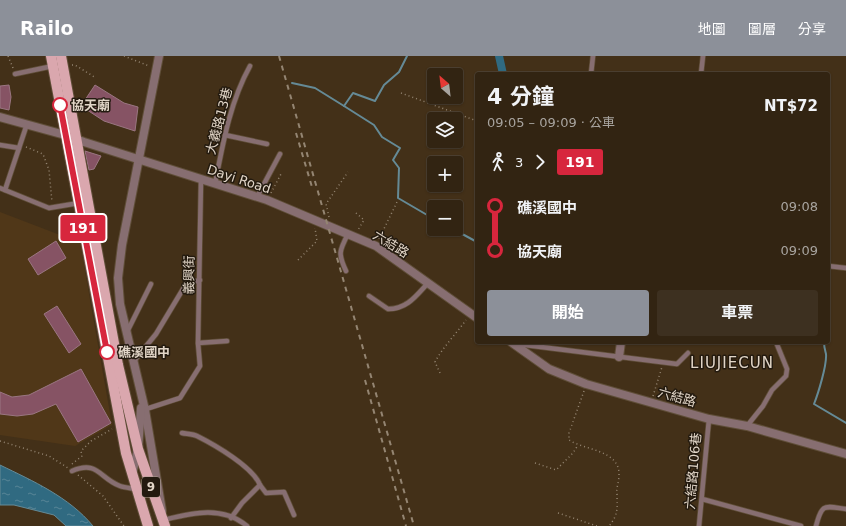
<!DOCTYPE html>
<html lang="zh-TW">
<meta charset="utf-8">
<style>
body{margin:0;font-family:"DejaVu Sans","Noto Sans TC",sans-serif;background:#3d3020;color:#f1f3f6;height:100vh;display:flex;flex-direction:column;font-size:15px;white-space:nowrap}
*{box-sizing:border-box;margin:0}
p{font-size:13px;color:#a8a49f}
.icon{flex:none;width:22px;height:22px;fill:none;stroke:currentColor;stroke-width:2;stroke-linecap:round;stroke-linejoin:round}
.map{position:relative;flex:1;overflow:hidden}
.drawer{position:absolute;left:475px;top:16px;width:355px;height:272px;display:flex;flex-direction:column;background:#322412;border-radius:4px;box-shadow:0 1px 3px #0004,0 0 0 1px #4d4132}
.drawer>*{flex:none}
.badge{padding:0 8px;border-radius:3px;font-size:14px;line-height:26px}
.needle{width:26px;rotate:332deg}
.controls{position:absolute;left:427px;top:12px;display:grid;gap:8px}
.controls a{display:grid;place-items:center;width:36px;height:36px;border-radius:4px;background:#322412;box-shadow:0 1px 3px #0004,0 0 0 1px #4d4132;font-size:20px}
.map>.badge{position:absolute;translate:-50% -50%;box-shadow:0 0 0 2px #fff}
.legs{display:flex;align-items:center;gap:6px;height:44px;padding:0 12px;font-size:13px}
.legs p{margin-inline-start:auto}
.overview{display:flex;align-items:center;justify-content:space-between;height:68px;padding:0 12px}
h1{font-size:22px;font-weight:700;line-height:30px}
.primary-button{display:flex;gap:8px;margin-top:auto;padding:8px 12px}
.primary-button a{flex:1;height:46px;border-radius:4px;background:#8c9099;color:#fff;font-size:16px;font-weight:700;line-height:46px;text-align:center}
.primary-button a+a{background:#3d3020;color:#f1f3f6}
ul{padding:0 12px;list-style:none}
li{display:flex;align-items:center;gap:14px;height:44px;font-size:15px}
li i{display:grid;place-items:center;width:6px;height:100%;margin:0 5px;background:currentColor}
li i::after{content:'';width:10px;height:10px;margin:-5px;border:3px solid;border-radius:50%;background:#322412}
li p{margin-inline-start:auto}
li:first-child i{background:linear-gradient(#0000 50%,currentColor 0)}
li:last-child i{background:linear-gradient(currentColor 50%,#0000 0)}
header{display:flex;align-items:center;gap:24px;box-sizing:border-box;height:56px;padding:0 20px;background:#8c9099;color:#fff}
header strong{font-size:19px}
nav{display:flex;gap:22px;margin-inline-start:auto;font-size:14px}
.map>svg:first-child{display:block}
</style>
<header>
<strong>Railo</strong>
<nav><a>地圖</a><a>圖層</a><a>分享</a></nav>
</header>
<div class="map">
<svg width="846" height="470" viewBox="0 0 846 470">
<defs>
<pattern id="water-ripples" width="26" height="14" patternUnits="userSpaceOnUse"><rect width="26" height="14" fill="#306a81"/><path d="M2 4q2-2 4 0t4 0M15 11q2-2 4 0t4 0" fill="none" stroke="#588597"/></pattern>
</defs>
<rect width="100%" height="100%" fill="#433018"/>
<path fill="#503718" d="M0,156l60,23 18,-4 34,194 -37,21 -75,-11z"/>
<path fill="url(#water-ripples)" stroke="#658a96" d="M0,409c33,16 69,32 93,61h-27l-12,-11 -40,-10h-14z"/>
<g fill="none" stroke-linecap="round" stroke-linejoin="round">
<g stroke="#658a96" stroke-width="2">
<path d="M292,27l23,5 29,18 30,19 8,12 18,11 -7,12 6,8 -1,30 36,21"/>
<path d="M344,50l9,-13 22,8 9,-16 15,-13 8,-16"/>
<path d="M453,173l24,13"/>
<path d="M824,286c0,5 1,8 2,12 1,11 -8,40 -12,50l32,19"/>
</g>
<path stroke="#306a81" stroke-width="8" d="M499,0l4,18"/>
</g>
<g fill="#865364" stroke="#9a7681">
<path d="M9,29l2,12 -2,13 -9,-2v-22z"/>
<path d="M95,29l29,18 14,4 -3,24 -31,-10 -23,-15z"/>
<path d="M85,95l16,5 -7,13 -5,1z"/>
<path d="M56,185l10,17 -28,17 -10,-16z"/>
<path d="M57,250l24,38 -12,9 -25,-39z"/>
<path d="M81,313l30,54 -33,19 -22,-38 -23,10 -16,2 -17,-2v-22l12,5 17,-2z"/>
</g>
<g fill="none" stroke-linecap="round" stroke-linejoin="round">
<g stroke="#5f4e38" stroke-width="6">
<g id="service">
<path d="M15,18l38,-8"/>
<path d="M591,18l2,-18"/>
<path d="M701,18l2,-18"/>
<path d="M225,79l42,9"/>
<path d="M0,89l19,3"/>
<path d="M201,123l-3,164 29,-2"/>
<path d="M215,128c8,-41 15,-82 35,-118"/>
<path d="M0,132l49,20 30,-5"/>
<path d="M5,134l22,-66"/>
<path d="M257,141l23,-43"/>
<path d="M828,210l18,2"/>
<path d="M346,215c-8,-17 -7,-20 2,-37"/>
<path d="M369,240l19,13c19,0 28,-13 40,-26"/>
<path d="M127,276l24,-48"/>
<path d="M517,288l160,20 11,-11"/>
<path d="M134,305l22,-27 30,-50 14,-4"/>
<path d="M143,354l37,-12 20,-32 -2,-23"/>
<path d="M747,370l16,-20 9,-16 14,-14 1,-7 -11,-27"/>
<path d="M182,377c5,1 11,1 15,3 18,9 56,31 63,49"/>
<path d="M72,415c26,-11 27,7 48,15 5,2 11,2 16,3"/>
<path d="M702,443l99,27"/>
<path d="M231,462l11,-15 18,-18 6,8 18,-1 10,23"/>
<path d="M163,464c29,-7 59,-15 84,6"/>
<path d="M699,470l10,-107"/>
<path d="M816,470c6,-23 8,-20 30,-17"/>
</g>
</g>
<g stroke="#5f4e38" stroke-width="10">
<g id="minor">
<path d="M159,0l-37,189 -4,33 2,26 25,106 17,101"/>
<path d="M619,301l2,-15"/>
<path d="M132,418l6,-25 3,-41"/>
</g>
</g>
<g stroke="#5f4e38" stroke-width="10">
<g id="tertiary">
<path d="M0,61l65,18 19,7 183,58 109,46 101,72"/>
<path d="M511,286l38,27 37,15 123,35 38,7 99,28"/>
</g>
</g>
<g stroke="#5f4e38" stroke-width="12">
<g id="primary">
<path d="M51,0l75,397 22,73"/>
<path d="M61,0l57,309 20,84 27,77"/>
</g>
</g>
<g stroke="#948572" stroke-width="1.5" stroke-dasharray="1 3" stroke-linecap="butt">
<path d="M8,0l5,12"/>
<path d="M124,0l25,10"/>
<path d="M72,9h3l21,13"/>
<path d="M401,37l76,28"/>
<path d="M26,91l17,7 6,16 3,32"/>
<path d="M271,137l10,-19"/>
<path d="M356,157l8,7 -6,10"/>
<path d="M329,161l-3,-13 22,-32"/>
<path d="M379,183l19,-39"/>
<path d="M298,204l19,-19 -2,-13"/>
<path d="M440,317l-5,-11c8,-15 21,-28 31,-42"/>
<path d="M584,335l-15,42v7c15,10 51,10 50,35 0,7 -3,13 -2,19 0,13 2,20 -8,32"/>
<path d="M653,340l9,-29"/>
<path d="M0,385l49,15 19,12"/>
<path d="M535,407l21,7 17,-17 5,-8"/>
<path d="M72,408l10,-8 -1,-5 10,-10 21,-12"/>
<path d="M78,419l25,21 21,30"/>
<path d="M558,457l39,13"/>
</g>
<use href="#service" stroke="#876e71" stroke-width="4.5"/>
<use href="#minor" stroke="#876e71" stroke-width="8"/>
<use href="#tertiary" stroke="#876e71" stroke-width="8"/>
<use href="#primary" stroke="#daa7ae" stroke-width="10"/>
<g stroke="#948572" stroke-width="2" stroke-dasharray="5 5" stroke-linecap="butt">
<path d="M279,0l135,470"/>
<path d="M296,77l16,54"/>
<path d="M365,324l41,146"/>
</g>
</g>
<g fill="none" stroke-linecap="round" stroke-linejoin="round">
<g stroke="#fff" stroke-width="9">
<path id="line-1" d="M60,49l47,247"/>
</g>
<use href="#line-1" stroke="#d7263d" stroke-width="6"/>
</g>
<g fill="#fff" stroke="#d7263d" stroke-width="2">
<circle cx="60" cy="49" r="7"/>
<circle cx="107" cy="296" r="7"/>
</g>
<g text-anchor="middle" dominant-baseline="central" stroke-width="3" stroke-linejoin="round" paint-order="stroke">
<rect fill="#231a0f" stroke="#a89d90" stroke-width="1" x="142" y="421" width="18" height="20" rx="3"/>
<g font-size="12" font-weight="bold" fill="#e1d5c7">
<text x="151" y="431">9</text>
</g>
<g font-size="13" font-weight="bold" fill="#e1d5c7" stroke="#231a0f" text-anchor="start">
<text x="71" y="49">協天廟</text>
<text x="118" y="296">礁溪國中</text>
</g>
<g font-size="13" fill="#e1d5c7" stroke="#231a0f">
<text transform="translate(219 65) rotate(-75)">大義路13巷</text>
<text transform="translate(239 123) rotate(18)">Dayi Road</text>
<text transform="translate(391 188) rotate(32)">六結路</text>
<text transform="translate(189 219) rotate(-89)">義興街</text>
<text transform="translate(677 341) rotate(16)">六結路</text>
<text transform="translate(693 415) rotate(-85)">六結路106巷</text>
</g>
<g font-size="15" letter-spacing="1" fill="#e1d5c7" stroke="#231a0f">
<text x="732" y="307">LIUJIECUN</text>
</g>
</g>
</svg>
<div class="controls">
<a><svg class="needle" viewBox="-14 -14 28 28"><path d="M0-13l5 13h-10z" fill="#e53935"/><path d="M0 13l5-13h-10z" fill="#a8a49f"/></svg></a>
<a><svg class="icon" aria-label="layers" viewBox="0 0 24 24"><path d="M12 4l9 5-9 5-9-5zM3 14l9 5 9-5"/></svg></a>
<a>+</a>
<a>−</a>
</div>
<b class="badge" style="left:83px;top:172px;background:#d7263d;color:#fff">191</b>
<section class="drawer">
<div class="overview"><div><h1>4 分鐘</h1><p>09:05 – 09:09 · 公車</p></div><b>NT$72</b></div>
<div class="legs"><svg class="icon" aria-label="walk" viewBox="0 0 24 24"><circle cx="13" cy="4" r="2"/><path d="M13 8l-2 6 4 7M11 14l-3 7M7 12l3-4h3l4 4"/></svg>3<svg class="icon" aria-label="forward" viewBox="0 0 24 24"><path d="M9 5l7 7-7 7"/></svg><b class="badge" style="background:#d7263d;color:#fff">191</b></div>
<ul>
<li><i style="color:#d7263d"></i><b>礁溪國中</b><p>09:08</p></li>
<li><i style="color:#d7263d"></i><b>協天廟</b><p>09:09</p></li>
</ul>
<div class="primary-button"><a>開始</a><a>車票</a></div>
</section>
</div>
